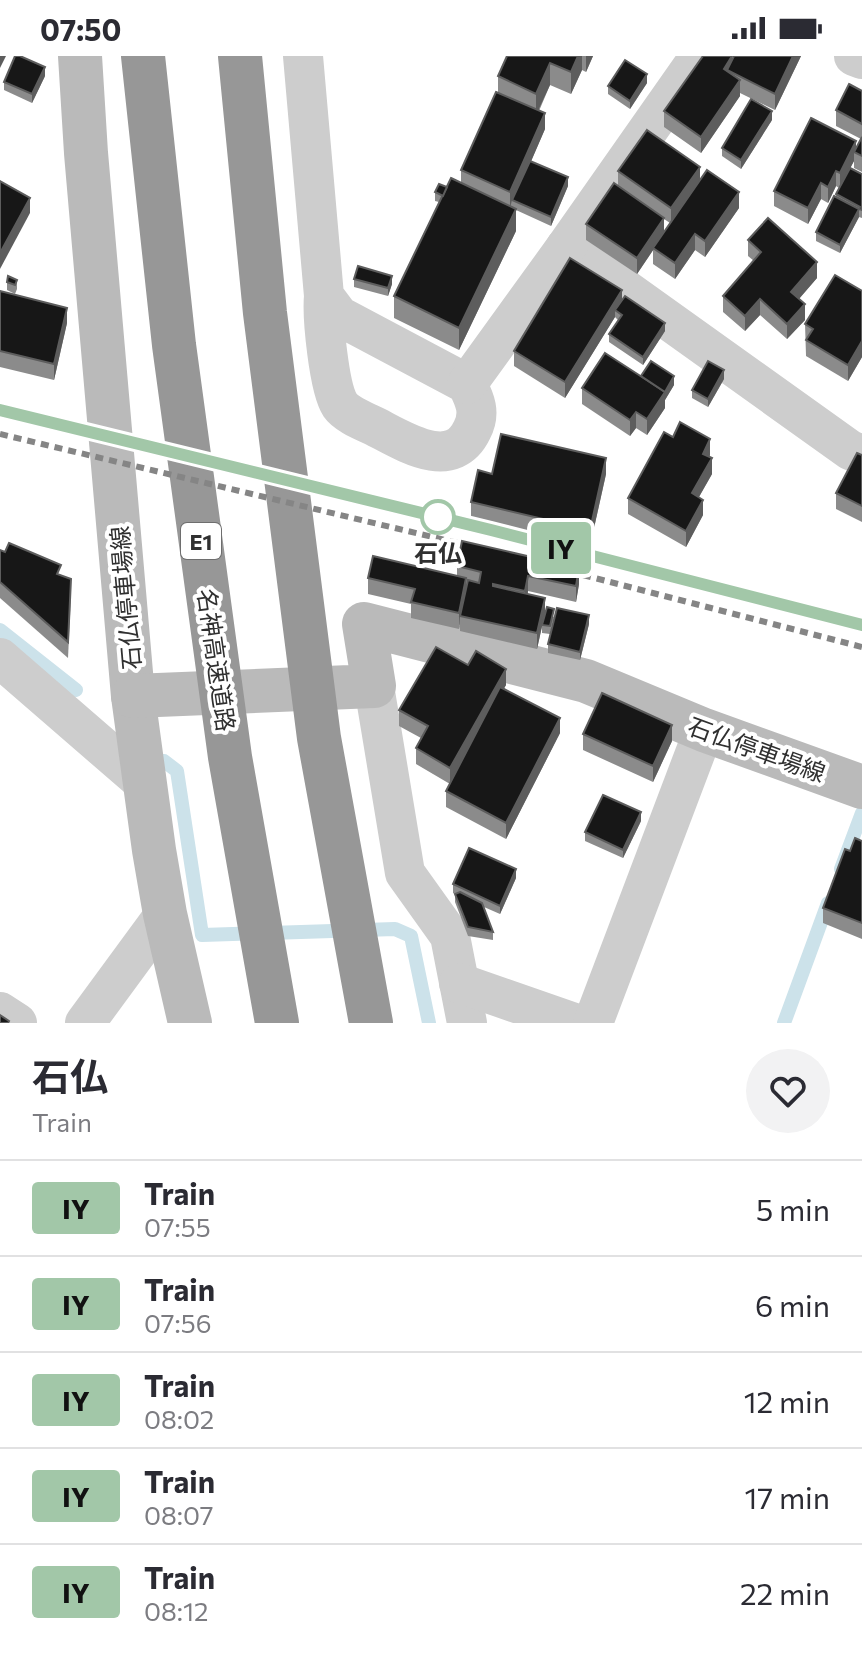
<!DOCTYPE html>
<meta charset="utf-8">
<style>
body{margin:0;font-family:Commissioner,"Noto Sans JP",sans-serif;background:#f2f2f3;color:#2b2b33;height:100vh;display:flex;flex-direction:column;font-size:30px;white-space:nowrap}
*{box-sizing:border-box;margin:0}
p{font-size:26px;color:#7c7c81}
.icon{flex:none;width:44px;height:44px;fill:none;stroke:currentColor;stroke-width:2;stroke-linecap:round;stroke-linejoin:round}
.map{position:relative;height:967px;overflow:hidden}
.drawer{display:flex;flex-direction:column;background:#fff;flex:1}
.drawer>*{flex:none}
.badge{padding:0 16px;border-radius:6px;font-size:28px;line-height:52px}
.map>.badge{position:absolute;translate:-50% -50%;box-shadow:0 0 0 4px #fff}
.round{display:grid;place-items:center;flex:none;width:84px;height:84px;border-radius:42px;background:#f2f2f3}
.overview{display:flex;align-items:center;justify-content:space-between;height:136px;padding:0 32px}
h1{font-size:38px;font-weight:700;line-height:60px}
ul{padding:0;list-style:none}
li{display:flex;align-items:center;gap:24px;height:96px;padding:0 32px;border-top:2px solid #e1e1e2}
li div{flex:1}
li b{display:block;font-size:30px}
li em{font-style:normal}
li .badge{min-width:88px;font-weight:700;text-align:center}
.status{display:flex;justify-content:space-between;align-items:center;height:56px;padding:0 40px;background:#fff;direction:ltr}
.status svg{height:22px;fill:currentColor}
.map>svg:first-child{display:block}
</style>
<div class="status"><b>07:50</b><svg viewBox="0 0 49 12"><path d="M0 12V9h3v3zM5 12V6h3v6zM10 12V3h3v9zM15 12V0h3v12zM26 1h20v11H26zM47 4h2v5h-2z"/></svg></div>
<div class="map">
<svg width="862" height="967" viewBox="0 0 862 967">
<rect width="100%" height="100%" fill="#fff"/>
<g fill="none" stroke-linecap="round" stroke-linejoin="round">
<g stroke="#cce2ea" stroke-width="14">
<path d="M0,574l76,60"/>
<path d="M164,705l13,10 25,164 193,-6 16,7 18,87"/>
<path d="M841,813l21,-56"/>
<path d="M784,967l44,-120"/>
</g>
<g stroke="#cdcdcd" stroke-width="40">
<path d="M303,0l21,240c-2,21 5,92 16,109 7,10 26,17 36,22 29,15 76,45 96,3 9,-17 3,-30 -5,-46l-128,-68 -15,-20"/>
<path d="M854,0l8,3"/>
<path d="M566,191l284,203 12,5"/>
<path d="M467,328l99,-137 134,-191"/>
<path d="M0,602l143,124"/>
<path d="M374,630l31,187 45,63 17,87"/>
<path d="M459,927l115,40"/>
<path d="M0,956l17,11"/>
<path d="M85,967l80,-109"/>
<path d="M593,967l111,-293"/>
</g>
<g stroke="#bababa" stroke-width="44">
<path d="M80,0l6,97 47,543 21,154 11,64 25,109"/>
<path d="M133,640l241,-10 -10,-62 222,57 118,49 158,57"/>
</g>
<g stroke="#979797" stroke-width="44">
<path d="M143,0l31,289 56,412 47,266"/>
<path d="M240,0l25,257 54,425 52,285"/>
</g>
<g stroke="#858585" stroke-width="6" stroke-dasharray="8 6" stroke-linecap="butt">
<path d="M0,354l491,120 371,95"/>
<path d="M0,378l483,115"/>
<path d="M556,512l306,79"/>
</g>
</g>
<g fill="#8b8b8b" fill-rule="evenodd">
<path d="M507,0h86l-7,16 -4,-2 -11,24 -21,-9 -11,26 6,18 -14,32 37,25 -17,40 -35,-16v21l-57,119 -65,-32v-22l45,-94 -4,-1v-9l26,-9v-13l37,-78v-16z"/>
<path d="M734,0h67l-26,54 -35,-17v3l-39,57 -37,-26v-16l68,-51z"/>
<path d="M45,20l-13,27 -28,-13v-8z"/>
<path d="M647,27l-17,26 -22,-15v-8z"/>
<path d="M862,35v81l-8,-4v-7l-4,7 12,6v44l-3,-1v-3v3l-19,36 -24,-12v-9l20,-35v-3l3,-6 -3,-2 -8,17 -7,-4 -13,25 -34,-18v-15l82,-43 5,-9 -25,-13v-16z"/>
<path d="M772,64l-31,49 -19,-13v-8z"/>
<path d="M618,115l82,9 39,28 -34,49 -10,-7 -20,29 -22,-15v-14l-16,24 -51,-34v-16l32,-38zM664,163l6,4 -6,9z"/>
<path d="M748,184l69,38 -18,21 6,21 -18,19 -27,-24 -15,16 -22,-19v-16l31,-35 -6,-5z"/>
<path d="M354,223l38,5 -4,12 -34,-9z"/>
<path d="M17,224v9l-2,5 -8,-4v-8z"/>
<path d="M0,235l67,32 -13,57 -54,-13z"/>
<path d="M862,235v66l-14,24 -42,-25 -1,-32z"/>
<path d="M622,244l43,31 -22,34 -34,-23v-8l9,-14 -3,-3 -50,81 -51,-32v-15z"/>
<path d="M641,320l33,9 -9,15v8l-18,27 -11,-7 -6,8 -48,-32v-16z"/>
<path d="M724,323l-16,28 -16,-9v-8z"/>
<path d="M673,381l37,18 -1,2 3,17 -13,23 4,18 -17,32 -58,-33v-16z"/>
<path d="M862,399v67l-26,-13v-16z"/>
<path d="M492,418h114l-16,72 -119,-28v-16z"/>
<path d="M462,485l117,43 -3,18 -48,-11v3l17,18 9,5 -4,17 -8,-1v-7l-5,23 -77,-18v-7l-1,5 -48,-11v-14l-43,-10v-16l89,-2v-10z"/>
<path d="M0,494l61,25 10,20 -3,63 -68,-60z"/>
<path d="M589,568l-9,36 -32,-7v-9z"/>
<path d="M468,609l38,20 -2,3 56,45 -54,106 -60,-32v-16l4,-7 -34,-20v-16l5,-10 -22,-12v-16z"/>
<path d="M583,678l89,7 -19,41 -70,-32z"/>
<path d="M641,765l-18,37 -38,-17v-9z"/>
<path d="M862,785v98l-39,-16v-15l27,-57z"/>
<path d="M516,822l-16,36 -16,-7 9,25v8l-25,-4 -13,-34v-8l-2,-1v-9z"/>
</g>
<g fill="#5d5d5d">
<path d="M0,0h6l-6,12z"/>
<path d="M578,0h4v14l-11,24v-22z"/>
<path d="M586,0h7l-7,16z"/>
<path d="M732,0v17l-8,-4z"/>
<path d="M793,0h8l-26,54v-16z"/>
<path d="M550,7v22l-14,30v-21z"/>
<path d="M45,11v9l-13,27v-9z"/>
<path d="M647,18v9l-17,26v-8z"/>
<path d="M740,24v16l-39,57v-16z"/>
<path d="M772,55v9l-31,49v-9z"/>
<path d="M545,57v16l-31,72 -2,-1 -2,8v-16z"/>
<path d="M856,85v12l-2,-1v9l-14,27v-15z"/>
<path d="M700,111v16l-29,41v-16z"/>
<path d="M836,115v15l-8,17v-16z"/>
<path d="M568,121v9l-17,40v-9z"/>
<path d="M821,127v16l-13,25v-16z"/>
<path d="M739,136v16l-34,49v-16z"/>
<path d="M30,142v15l-30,56v-16z"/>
<path d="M516,153v22l-57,119v-22z"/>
<path d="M859,153v8l-19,36v-8z"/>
<path d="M664,162v16l-27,40v-16z"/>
<path d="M695,178v16l-20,29v-16z"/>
<path d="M817,206v16l-26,30v-16z"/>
<path d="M392,220v8l-4,12v-8z"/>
<path d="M622,234v16l-7,4v7l-50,81v-16z"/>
<path d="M760,243v16l-15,16v-15z"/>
<path d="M805,248v16l-18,19v-15z"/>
<path d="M67,252v15l-13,57v-16z"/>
<path d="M665,267v8l-22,34v-8z"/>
<path d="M862,285v16l-14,24v-16z"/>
<path d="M724,314v9l-16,28v-8z"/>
<path d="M674,320v9l-9,15v-8z"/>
<path d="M665,336v16l-18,27v-16z"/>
<path d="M636,356v16l-6,8v-16z"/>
<path d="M710,383v16l-7,14v-15z"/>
<path d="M606,402v16l-16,72v-16z"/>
<path d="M712,402v16l-20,35v-16z"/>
<path d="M703,444v15l-17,32v-16z"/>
<path d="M579,512v16l-3,18v-16z"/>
<path d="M528,520v15l-3,16v-16z"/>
<path d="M466,522v16l-6,22 -1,13v-16z"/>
<path d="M545,542v15l-8,36v-16z"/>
<path d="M589,559v9l-9,36v-8z"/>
<path d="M506,613v16l-56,99v-16z"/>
<path d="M560,662v15l-54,106v-16z"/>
<path d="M672,669v16l-19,41v-16z"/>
<path d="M641,756v9l-18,37v-8z"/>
<path d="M516,813v9l-16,36v-8z"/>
</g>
<g fill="#171717" stroke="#5d5d5d" stroke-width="2">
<path d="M15,0h5l25,11 -13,27 -28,-12z"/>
<path d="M507,0h71l-7,16 -21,-9 -14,31 -38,-18z"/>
<path d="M703,0h29l-8,13 16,11 -39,57 -37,-26z"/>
<path d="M734,0h59l-18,38 -48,-24z"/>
<path d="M625,4l22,14 -17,27 -22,-15z"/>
<path d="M849,28l13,7v33l-26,-14z"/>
<path d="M496,36l49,21 -35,79 -49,-22z"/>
<path d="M751,43l21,12 -31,49 -19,-12z"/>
<path d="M811,62l45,23 -16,32 -4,-2 -8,16 -7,-4 -13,25 -34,-17z"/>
<path d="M647,74l53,37 -29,41 -53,-37z"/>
<path d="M862,81v19l-8,-4z"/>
<path d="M530,105l38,16 -17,40 -39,-17z"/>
<path d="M850,112l12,6v36l-3,-1 1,-2 -24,-13z"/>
<path d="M707,114l32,22 -34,49 -10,-7 -20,29 -22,-15z"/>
<path d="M451,122l65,31 -57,119 -65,-32z"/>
<path d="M0,125l30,17 -30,55z"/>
<path d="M614,127l50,35 -27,40 -51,-34z"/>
<path d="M439,128l8,3 -4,9 -8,-4z"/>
<path d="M834,140l25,13 -19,36 -24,-13z"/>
<path d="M768,162l49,44 -26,30 14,12 -18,20 -27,-25 -15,17 -22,-20 38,-44 -13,-12z"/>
<path d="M570,202l52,32 -57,92 -51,-31z"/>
<path d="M358,210l34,10 -4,12 -34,-9z"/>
<path d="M835,219l27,16v50l-14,24 -42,-25 7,-11 -8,-5z"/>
<path d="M8,220l9,4 -2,5 -8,-3z"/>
<path d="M0,235l67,17 -13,56 -54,-13z"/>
<path d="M625,240l40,27 -22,34 -34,-23 13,-19 -7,-5z"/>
<path d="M605,297l60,39 -18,27 -11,-7 -6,8 -48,-32z"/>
<path d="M651,305l23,15 -9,16 -24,-16z"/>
<path d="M708,305l16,9 -16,29 -16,-9z"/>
<path d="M680,366l30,17 -7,15 9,4 -20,35 11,7 -17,31 -58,-33 36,-66 9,5z"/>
<path d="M501,378l105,24 -16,72 -119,-28 7,-32 14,4z"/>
<path d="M857,397l5,2v51l-26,-13z"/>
<path d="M462,485l117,27 -3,18 -48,-10 -3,15 -32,-7v2l52,12 -8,35 -77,-17 8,-36 11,3 2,-11 -24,-6z"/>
<path d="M9,487l52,22 -4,9 14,5 -3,63 -68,-60v-32l5,2z"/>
<path d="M373,500l93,22 -7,35 -48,-11 4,-13 -47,-11z"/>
<path d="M547,551l7,2 -4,17 -8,-1z"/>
<path d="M557,552l32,7 -9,37 -32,-8z"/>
<path d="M436,591l32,18 8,-14 30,18 -56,99 -34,-20 12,-22 -29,-16z"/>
<path d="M500,631l60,31 -54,105 -60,-32z"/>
<path d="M602,637l70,32 -19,41 -70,-32z"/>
<path d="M603,739l38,17 -18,38 -38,-18z"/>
<path d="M855,782l7,3v82l-39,-15 22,-59 5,2z"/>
<path d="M469,792l47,21 -16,37 -47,-22z"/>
<path d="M460,836l22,11 11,29 -25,-5 -13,-33z"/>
<path d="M0,959l9,6 -1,2h-8z"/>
</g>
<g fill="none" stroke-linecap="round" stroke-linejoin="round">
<g stroke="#fff" stroke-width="18">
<path id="line" d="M0,354l491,120 371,95"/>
</g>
<use href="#line" stroke="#a2c7a8" stroke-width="12"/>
</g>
<circle fill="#fff" stroke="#a2c7a8" stroke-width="4" cx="438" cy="461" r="16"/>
<g text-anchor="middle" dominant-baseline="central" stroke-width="8" stroke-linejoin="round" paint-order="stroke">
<rect fill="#fff" stroke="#6e6e6e" stroke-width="2" x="181" y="467" width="40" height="36" rx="6"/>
<g font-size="22" font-weight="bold" fill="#303030">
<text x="201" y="485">E1</text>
</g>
<g font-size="24" font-weight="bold" fill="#303030" stroke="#fff">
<text x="438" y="496">石仏</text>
</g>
<g font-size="24" fill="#303030" stroke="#fff">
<text transform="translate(125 542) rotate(-95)">石仏停車場線</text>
<text transform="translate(217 604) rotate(82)">名神高速道路</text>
<text transform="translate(757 693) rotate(20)">石仏停車場線</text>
</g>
</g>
</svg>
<b class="badge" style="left:561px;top:492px;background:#a2c7a8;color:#111">IY</b>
</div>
<section class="drawer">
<div class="overview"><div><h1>石仏</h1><p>Train</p></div><a class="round"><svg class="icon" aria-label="heart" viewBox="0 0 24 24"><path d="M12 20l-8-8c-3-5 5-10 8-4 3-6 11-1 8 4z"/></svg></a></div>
<ul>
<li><span class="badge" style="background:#a2c7a8;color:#111">IY</span><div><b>Train</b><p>07:55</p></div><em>5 min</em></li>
<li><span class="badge" style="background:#a2c7a8;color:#111">IY</span><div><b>Train</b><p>07:56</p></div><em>6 min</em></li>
<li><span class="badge" style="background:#a2c7a8;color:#111">IY</span><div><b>Train</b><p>08:02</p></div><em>12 min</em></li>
<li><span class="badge" style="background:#a2c7a8;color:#111">IY</span><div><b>Train</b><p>08:07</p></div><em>17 min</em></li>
<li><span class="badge" style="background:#a2c7a8;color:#111">IY</span><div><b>Train</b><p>08:12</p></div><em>22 min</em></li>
</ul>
</section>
